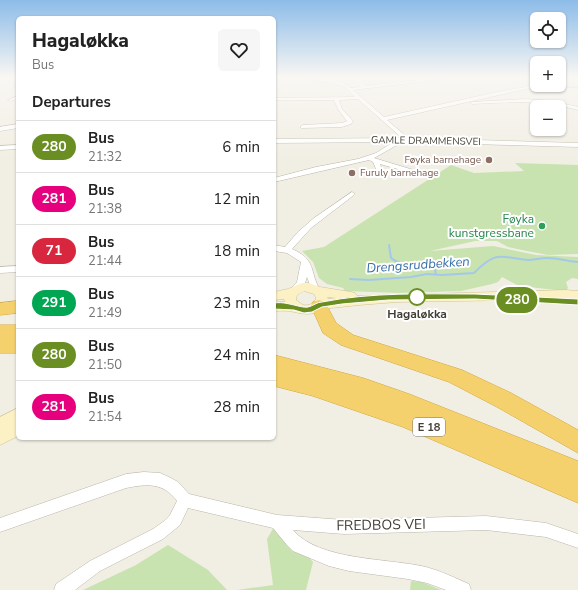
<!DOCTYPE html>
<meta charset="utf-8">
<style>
body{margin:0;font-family:"Nunito Sans",sans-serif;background:#f6f6f6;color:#222;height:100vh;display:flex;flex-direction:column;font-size:15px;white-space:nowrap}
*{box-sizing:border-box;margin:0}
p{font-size:13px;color:#767676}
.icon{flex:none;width:22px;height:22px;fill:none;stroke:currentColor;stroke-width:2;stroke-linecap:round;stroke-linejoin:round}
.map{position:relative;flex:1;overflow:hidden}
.drawer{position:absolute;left:16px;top:16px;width:260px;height:424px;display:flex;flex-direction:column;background:#fff;border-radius:6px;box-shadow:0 1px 3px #0004}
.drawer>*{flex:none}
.badge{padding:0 8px;border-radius:13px;font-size:14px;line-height:26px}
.buttons{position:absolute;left:530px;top:12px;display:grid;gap:8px}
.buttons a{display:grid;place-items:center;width:36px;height:36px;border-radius:6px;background:#fff;box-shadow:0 1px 3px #0004;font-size:20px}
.map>.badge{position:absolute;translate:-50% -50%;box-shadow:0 0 0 2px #fff}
h2{padding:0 16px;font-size:15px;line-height:36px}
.round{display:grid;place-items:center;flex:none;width:42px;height:42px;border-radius:6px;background:#f6f6f6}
.overview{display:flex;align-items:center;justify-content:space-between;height:68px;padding:0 16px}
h1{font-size:19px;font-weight:800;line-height:30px}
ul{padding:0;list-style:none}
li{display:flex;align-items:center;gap:12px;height:52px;padding:0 16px;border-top:1px solid #e0e0e0}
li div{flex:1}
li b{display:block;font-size:15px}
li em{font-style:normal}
li .badge{min-width:44px;font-weight:700;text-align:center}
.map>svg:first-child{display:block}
</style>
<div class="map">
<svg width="578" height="590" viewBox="0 0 578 590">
<rect width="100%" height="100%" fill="#f1eee4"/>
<g fill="#c8e3af">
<path d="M515,163l63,2v89l-30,1 -26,-5 -14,-3 -11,-6h-22l-45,10 63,-5 43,9 42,2v22l-6,-1 -6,4 2,6 -2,3 -47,-5 -17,-9 -4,5 -6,2 -31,7 -62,2 -54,-2 -2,-3 -16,-4 -8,-6 -6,-16 -11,-11 22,-4 127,-82 23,8 50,-2z"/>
<path d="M277,522l36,40 -7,28h-69l36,-5 -6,-46z"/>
<path d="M168,545l40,25 19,20h-144l53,-25z"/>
<path d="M411,581l11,1 19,8h-31z"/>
</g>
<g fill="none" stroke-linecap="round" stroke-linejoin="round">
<g stroke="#a4c8eb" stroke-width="1.5">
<path d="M532,78l5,2"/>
<path d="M553,85l25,3"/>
</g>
<g stroke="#a4c8eb" stroke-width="2">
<path d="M389,245l2,13c13,11 29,-1 43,8l2,8"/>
<path d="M350,279l19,1 42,-3 16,-3 15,1 32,-2c23,-23 25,-16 54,-13 6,0 12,-2 19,-2 10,0 21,3 31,4"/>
</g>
<g stroke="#bcb6a8" stroke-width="1">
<g id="minor">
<path d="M4,78h5l-9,8v-3z"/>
<path d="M300,78c16,0 38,-1 51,10l10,-1 -8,-9h5l8,8 68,-8h17l-98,12 31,27 113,-25 40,-7h7l-157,35 21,18 170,5v4l-181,-5v3l-23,13 56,17v2h-4l-46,-13 4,11 -5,1 -6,-14 -4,-2 -95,22v-4l42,-11 42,-8 18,-6 16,-10v-1l-118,1v-4l128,-1 -44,-39 -19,1 3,9 11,12 -2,3 -9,3 -41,1v-2l2,-1 39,-2 5,-2 -9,-12 -4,-9h-60v-2l81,-1 -10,-10 -12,-4z"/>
<path d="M15,85l3,1v2l-4,-1z"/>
<path d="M18,96v3l-8,2 -2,-1z"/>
<path d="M526,99l26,2 26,6v3c-39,-10 -66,-8 -106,-6l-2,-1 2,-1z"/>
<path d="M18,124v4l-18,3v-4z"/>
<path d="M18,145v4l-18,1v-4z"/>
<path d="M352,192l3,2 -1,1 -43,33 -19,21c25,11 17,22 28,41l-1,2h-6l-6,-15 -2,6 -7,8h-6l-1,-2 6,-7 4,-20 -14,-9 -13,-2v-6l11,2 13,-15 16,-14z"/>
<path d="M18,266v6l-18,1v-6z"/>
<path d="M144,472l16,1 11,5 7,4 11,12 88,21 67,5 142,-4 60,7 32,11v14l-32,-11 -60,-7 -142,4 -51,-4c26,31 95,28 133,37 15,4 29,11 43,17l2,6h-25l-19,-7 -19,-4 -59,-8 -20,-5 -36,-15 -6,-6 -14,-17 -85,-20 -8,17 -17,14 -63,32 -25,19h-21l2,-6 34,-23 63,-32 10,-7 7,-7 7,-14c-14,-19 -30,-17 -51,-13l-126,44v-14l126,-44z"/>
</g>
</g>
<g stroke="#cec397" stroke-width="1">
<g id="secondary">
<path d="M302,283h7l11,4 31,5 4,1 2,3 208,-6 13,1v8l-181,3 -38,3 -37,4c-10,7 -18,5 -28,3 -6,-2 -14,-1 -20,-1v-10l11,1 -1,-3 -10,1v-8l14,-3zM304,291l10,3 2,4c-1,6 -8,8 -13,7l-7,-5 1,-5zM327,297l9,1 -8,1z"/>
<path d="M18,408v28l-18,9v-28z"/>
</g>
</g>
<g stroke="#d2a63d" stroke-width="1">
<g id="motorway">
<path d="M319,300l6,2 11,21 17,12 109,35 49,23 67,37v23l-81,-46 -48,-25 -108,-37 -18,-12 -12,-27 2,-4z"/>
<path d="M18,301v12l-18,2v-12z"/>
<rect x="0" y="325" width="18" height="28"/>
<path d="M274,355l89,23 46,16 169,67v42l-175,-76 -90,-31 -39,-10z"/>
</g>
</g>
<use href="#minor" fill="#fff" fill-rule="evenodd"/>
<use href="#secondary" fill="#fbf1c5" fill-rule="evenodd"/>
<use href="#motorway" fill="#f4d16c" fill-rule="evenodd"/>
</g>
<linearGradient id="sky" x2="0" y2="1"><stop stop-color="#8dbce9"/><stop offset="0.48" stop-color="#f9f7f3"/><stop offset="1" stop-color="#f9f7f3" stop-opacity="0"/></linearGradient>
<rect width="578" height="161" fill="url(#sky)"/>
<path fill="#6b8e23" stroke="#fff" d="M475,294l103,5v6l-103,-6 -87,1 -46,4 -20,3 -10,5 -8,1 -10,-3 -20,-1 -4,-3c7,-9 31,3 38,1 5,-1 9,-5 14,-5 50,-10 102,-8 153,-8z"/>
<g fill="#8d6e63" stroke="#fff" stroke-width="1.5">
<circle cx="489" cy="160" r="4"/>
<circle cx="352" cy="173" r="4"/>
</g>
<circle fill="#2e9e5b" stroke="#fff" stroke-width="1.5" cx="542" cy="226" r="4"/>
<circle fill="#fff" stroke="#6b8e23" stroke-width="2" cx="417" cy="297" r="8"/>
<g text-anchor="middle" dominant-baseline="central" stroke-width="4" stroke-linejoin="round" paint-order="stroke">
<g font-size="10" fill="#433e35" stroke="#fff">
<text transform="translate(426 141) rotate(1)">GAMLE DRAMMENSVEI</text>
</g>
<g font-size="10" fill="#785e54" stroke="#fff" text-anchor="end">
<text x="481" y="160">Føyka barnehage</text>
<text x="360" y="173" text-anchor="start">Furuly barnehage</text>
</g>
<rect fill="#fff" stroke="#7b7872" stroke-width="1" x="413" y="418" width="32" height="18" rx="3"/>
<g font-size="11" font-weight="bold" fill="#433e35">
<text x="429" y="427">E 18</text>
</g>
<g font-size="12" fill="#27864d" stroke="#fff" text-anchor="end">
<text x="534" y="219">Føyka<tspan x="534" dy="14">kunstgressbane</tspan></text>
</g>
<g font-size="12" font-weight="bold" fill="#433e35" stroke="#fff">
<text x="417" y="314">Hagaløkka</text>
</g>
<g font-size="13" font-style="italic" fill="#366fa7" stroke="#fff">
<text transform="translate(418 265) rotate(-4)">Drengsrudbekken</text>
</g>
<g font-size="14" fill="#433e35" stroke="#fff">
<text transform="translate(381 525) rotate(-1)">FREDBOS VEI</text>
</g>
</g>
</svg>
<div class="buttons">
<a><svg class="icon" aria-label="locate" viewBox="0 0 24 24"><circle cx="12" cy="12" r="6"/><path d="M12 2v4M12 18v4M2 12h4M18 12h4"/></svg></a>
<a>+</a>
<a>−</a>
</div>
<b class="badge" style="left:517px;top:300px;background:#6b8e23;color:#fff">280</b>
<section class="drawer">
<div class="overview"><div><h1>Hagaløkka</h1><p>Bus</p></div><a class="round"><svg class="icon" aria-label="heart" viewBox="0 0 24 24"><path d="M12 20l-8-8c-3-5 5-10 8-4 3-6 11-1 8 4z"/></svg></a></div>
<h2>Departures</h2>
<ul>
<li><span class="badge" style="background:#6b8e23;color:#fff">280</span><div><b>Bus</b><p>21:32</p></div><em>6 min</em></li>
<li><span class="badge" style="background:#e6007e;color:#fff">281</span><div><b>Bus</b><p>21:38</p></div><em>12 min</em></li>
<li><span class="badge" style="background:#d7263d;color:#fff">71</span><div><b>Bus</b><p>21:44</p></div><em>18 min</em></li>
<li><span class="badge" style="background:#00a651;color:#fff">291</span><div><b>Bus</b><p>21:49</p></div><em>23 min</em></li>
<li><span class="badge" style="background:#6b8e23;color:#fff">280</span><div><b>Bus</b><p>21:50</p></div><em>24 min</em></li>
<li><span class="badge" style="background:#e6007e;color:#fff">281</span><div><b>Bus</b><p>21:54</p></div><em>28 min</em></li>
</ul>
</section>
</div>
